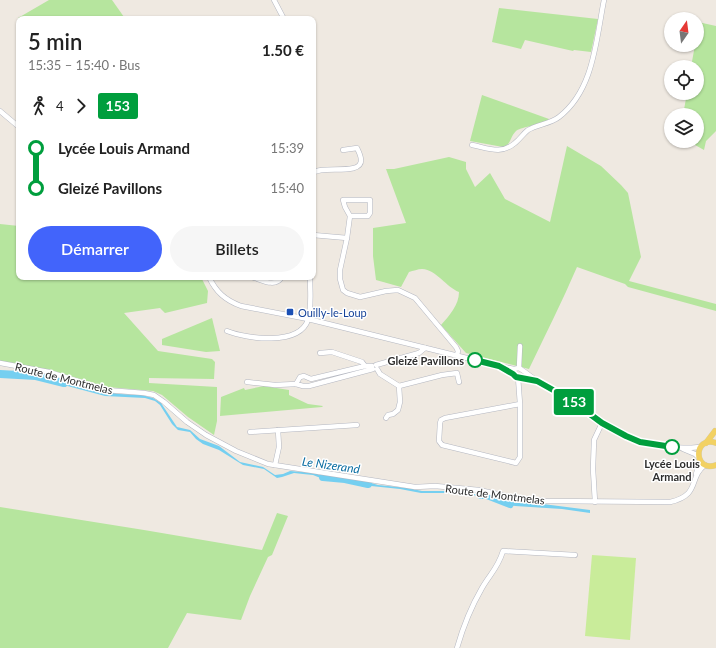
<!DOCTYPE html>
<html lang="fr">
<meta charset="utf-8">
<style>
body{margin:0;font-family:Lato,sans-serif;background:#f6f6f6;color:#222;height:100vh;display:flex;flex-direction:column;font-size:15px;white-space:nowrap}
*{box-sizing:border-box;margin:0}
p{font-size:13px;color:#767676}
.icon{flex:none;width:22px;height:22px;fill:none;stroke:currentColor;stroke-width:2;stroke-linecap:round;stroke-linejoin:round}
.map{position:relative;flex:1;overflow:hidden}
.drawer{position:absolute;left:16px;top:16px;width:300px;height:264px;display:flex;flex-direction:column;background:#fff;border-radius:8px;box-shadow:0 1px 3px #0004}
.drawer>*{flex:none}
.badge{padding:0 8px;border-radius:3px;font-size:14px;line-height:26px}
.needle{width:26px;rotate:14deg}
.buttons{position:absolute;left:664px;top:12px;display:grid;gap:8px}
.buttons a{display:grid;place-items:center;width:40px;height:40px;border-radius:50%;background:#fff;box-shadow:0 1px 3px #0004;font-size:20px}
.map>.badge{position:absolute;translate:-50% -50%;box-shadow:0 0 0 2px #fff}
.legs{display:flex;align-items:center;gap:6px;height:44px;padding:0 12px;font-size:13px}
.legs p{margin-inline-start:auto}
.head{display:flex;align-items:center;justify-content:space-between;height:68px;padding:0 12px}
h1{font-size:22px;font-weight:600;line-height:30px}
.button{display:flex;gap:8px;margin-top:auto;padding:8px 12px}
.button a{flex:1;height:46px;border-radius:24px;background:#4264fb;color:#fff;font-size:16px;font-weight:600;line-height:46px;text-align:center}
.button a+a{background:#f6f6f6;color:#222}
ul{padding:0 12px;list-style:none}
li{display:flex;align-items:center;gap:14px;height:40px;font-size:15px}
li i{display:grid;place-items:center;width:6px;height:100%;margin:0 5px;background:currentColor}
li i::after{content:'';width:10px;height:10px;margin:-5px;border:3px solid;border-radius:50%;background:#fff}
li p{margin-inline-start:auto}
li:first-child i{background:linear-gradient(#0000 50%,currentColor 0)}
li:last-child i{background:linear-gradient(currentColor 50%,#0000 0)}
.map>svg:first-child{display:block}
</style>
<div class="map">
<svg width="716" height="648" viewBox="0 0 716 648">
<rect width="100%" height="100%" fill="#efe9e1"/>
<g fill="#b6e59e">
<path d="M49,0h63l12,17 -3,2h-102l-1,-1z"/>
<path d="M499,8l99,11 -7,33 -17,-2 -1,1 -48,-11 -4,9 -29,-7z"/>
<path d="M698,22l18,4v105l-10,10 -2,9 -16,-9h9v-26h-14l4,-22h10v-26h-6l4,-22h2z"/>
<path d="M482,95l67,24 -3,3c-6,2 -27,6 -30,9 -6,6 -5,14 -13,16l-33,-6z"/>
<path d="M567,146l34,20 20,19 7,8 13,64 -12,24 87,23v7l-88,-24 -3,-3 -48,-17c-15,35 -32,68 -48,102l-63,-16 -25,-28c8,-9 18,-20 18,-33 -13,-5 -22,-22 -37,-23 -4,0 -9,2 -13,3l-8,15 -25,-7 -3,-24v-28l33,-5 -20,-54h8l55,-12 17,5v7l9,18 15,-14 15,26 45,23z"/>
<path d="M0,224l19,2v51h182l7,14 -1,12 -42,10 -5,-5 -36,5 34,38 54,8 3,3 -1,17 -65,-1v5l68,4v34l-3,14 -26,-18 -26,-22 -9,-4 -46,-4 -57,-17 -50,-9z"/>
<path d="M212,318l8,33 -14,1 -44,-7v-6z"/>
<path d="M264,386l25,4v5l19,9 15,2 -1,1 -102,9 1,-19 23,-9 1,2z"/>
<path d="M0,507l144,23 118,20 15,-37 11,3 -16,39 -4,2 -18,39 -9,24 -54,-7 -19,35h-168z"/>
</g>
<path fill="#c9ec9a" d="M592,555l44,3 -6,82 -45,-4z"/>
<path fill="#75cff0" d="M16,370l11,2 14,5 11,1 10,4 36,9 21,3 23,1 11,3 8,5 16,24 13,3 10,9 19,7 21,16 23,5 12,8 8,-1 7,-3 25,2 9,4 10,-1 24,3 20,6 30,3 14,3h28l21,3h14l15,3 10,6h25l55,7v3l-28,-4 -47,-3 -9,-2 -8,-5 -9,-2 -40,-4h-28l-21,-4 -29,-3 -13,-4 -11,-3 -14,-1 -10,1 -10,-4 -10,-1 -9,-1 -12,4 -5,1 -13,-9 -21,-4 -24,-15 -16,-6 -7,-5 -6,-7 -12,-2 -6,-6 -12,-19 -5,-4 -10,-3 -40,-2 -45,-12 -6,-4 -12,-1 -21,-6 -21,3v-3h5z"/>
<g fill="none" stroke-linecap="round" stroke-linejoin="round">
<g stroke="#75cff0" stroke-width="8">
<path d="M0,374l36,2 28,7"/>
<path d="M323,477l22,2 23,5"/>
<path d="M481,495h6l23,9"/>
</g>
<g stroke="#b4b7c1" stroke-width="5.5">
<g id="minor">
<path d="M274,0l10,19"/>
<path d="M0,111l19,16"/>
<path d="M472,145c16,3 29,10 43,-2 5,-4 8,-9 13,-13 10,-6 22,-6 31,-13 35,-27 37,-77 45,-117"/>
<path d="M313,173c9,-8 49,3 48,-13 0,-4 -2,-8 -4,-12l-14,2"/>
<path d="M350,216h18l2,-3v-13h-27l2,7 5,9 -3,22 -7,32v9l3,11 4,3 13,4 26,-6 12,-1 17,8 41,49 2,4 -1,4"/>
<path d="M313,235l34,3"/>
<path d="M209,277c7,15 16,23 32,29l67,13 191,47 15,3 5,-1c5,3 11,8 17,12 11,7 23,12 34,19 15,10 27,22 42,31 25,15 59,20 88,17"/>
<path d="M252,277c10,3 23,11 30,0"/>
<path d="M227,331c20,8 72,15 81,-11 4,-13 2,-30 2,-43"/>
<path d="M320,353l12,-1 30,10 3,4"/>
<path d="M0,363l49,9 57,18 38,3 10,2 10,7 23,20 19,13 30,16 32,13 147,23 20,-1 44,4 36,8 31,3 124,1c31,-7 18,-24 35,-37"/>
<path d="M376,365l43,-12 6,-5"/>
<path d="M372,366h-7l-54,13 -7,-3 -4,1 -4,7 7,2h6l64,-17"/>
<path d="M519,368l1,-22"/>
<path d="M377,369l3,5 19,12 1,16 -2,8 -5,4 -5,1 -2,3"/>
<path d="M504,369l9,5 3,3 17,3"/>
<path d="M518,377l2,27v53l-4,6 -74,-18 -3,-4 1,-18 1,-3 4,-2 75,-14"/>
<path d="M247,382l28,3 21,-1"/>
<path d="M399,386l43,-11 15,-2 2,9"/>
<path d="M250,432l107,-7"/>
<path d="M683,449l12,5 4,4"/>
<path d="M275,465l4,-18 -1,-17"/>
<path d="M696,474l4,-13"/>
<path d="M595,502l-2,-33 1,-29 8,-17"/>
<path d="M457,648c6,-21 14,-41 25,-60 8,-14 16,-20 21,-37l72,4"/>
</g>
</g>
<g stroke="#c9c9c9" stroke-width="6">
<g id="major">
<path d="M706,443l9,-12"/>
<path d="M716,443c-23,-8 -23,30 0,22"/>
</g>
</g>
<use href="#minor" stroke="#fff" stroke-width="4.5"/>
<use href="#major" stroke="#f2d163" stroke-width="5.5"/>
</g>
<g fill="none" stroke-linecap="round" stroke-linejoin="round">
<g stroke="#fff" stroke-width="9">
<path id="line-1" d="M475,360l24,6 14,8 3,3 21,4 34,19 31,23 24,13 14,6 32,5"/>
</g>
<use href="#line-1" stroke="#009e3d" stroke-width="6"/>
</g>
<rect fill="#1a4fb4" stroke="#fff" stroke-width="1.5" x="286" y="308" width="8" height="8" rx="2"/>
<g fill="#fff" stroke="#009e3d" stroke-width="2">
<circle cx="475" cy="360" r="7"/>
<circle cx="672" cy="447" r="7"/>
</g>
<g text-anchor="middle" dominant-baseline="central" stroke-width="3" stroke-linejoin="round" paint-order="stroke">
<g font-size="11" fill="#164399" stroke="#fff" text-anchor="start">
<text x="298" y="312">Ouilly-le-Loup</text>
</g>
<g font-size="11" font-weight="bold" fill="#2e2e2e" stroke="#fff" text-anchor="end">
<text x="464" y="360">Gleizé Pavillons</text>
<text x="672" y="463" text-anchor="middle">Lycée Louis<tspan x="672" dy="13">Armand</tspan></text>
</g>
<g font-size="11" fill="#2e2e2e" stroke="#fff">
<text transform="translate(64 378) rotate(14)">Route de Montmelas</text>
<text transform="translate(495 494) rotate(7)">Route de Montmelas</text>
</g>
<g font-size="12" font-style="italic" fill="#0d6fa3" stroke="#fff">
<text transform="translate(331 465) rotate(8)">Le Nizerand</text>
</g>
</g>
</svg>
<div class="buttons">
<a><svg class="needle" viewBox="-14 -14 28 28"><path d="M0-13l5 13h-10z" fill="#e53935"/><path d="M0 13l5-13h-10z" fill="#767676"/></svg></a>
<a><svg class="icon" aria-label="locate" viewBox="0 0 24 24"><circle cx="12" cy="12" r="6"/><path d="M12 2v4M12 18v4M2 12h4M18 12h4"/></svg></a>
<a><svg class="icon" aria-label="layers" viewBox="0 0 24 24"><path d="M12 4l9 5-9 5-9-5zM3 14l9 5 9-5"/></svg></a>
</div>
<b class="badge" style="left:574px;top:402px;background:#009e3d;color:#fff">153</b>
<section class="drawer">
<div class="head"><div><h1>5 min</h1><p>15:35 – 15:40 · Bus</p></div><b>1.50 €</b></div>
<div class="legs"><svg class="icon" aria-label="walk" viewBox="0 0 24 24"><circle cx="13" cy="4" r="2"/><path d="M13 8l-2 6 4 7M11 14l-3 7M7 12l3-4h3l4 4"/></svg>4<svg class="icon" aria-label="forward" viewBox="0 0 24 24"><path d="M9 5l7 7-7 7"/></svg><b class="badge" style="background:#009e3d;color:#fff">153</b></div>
<ul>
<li><i style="color:#009e3d"></i><b>Lycée Louis Armand</b><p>15:39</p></li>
<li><i style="color:#009e3d"></i><b>Gleizé Pavillons</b><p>15:40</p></li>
</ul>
<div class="button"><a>Démarrer</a><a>Billets</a></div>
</section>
</div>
